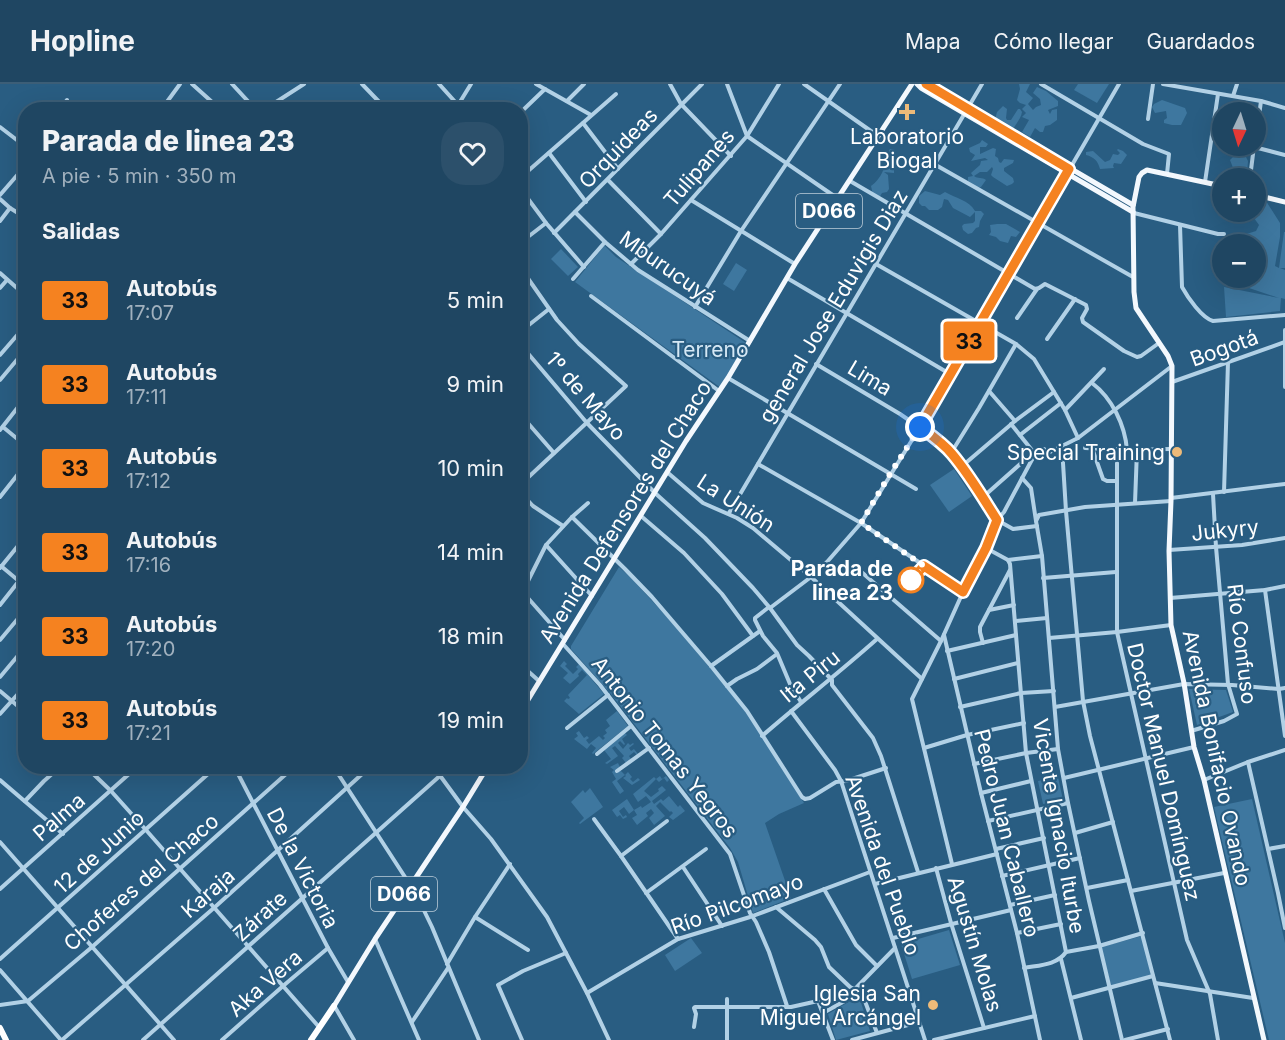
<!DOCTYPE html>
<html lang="es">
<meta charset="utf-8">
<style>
body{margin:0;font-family:Inter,sans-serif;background:#2c506b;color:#f1f3f6;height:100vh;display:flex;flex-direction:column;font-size:22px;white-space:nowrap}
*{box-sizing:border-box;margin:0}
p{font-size:20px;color:#a1b1be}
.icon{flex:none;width:33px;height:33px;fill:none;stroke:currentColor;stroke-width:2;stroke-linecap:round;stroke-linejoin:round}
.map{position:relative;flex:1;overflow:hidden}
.sheet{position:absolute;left:18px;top:18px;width:510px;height:672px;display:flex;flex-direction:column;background:#1f4662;border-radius:24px;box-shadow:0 6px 24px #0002,0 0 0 2px #3c5e77}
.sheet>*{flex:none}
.badge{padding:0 12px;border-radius:4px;font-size:21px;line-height:39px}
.needle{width:39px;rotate:184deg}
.fabs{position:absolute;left:1212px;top:18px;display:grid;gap:12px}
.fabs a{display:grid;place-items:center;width:54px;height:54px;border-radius:50%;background:#1f4662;box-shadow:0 6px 24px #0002,0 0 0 2px #3c5e77;font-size:30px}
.you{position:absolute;width:30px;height:30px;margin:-15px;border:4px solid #fff;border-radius:50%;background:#1a73e8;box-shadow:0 0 0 9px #1a73e833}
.map>.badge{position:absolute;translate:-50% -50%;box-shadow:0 0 0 3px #fff}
h2{padding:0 24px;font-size:22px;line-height:54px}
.round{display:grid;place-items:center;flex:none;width:63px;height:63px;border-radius:24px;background:#2c506b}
.head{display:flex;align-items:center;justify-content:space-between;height:102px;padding:0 24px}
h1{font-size:28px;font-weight:800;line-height:45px}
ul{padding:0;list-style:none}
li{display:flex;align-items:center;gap:18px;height:84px;padding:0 24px}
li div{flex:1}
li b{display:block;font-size:22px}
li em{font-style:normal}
li .badge{min-width:66px;font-weight:700;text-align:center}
header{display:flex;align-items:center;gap:36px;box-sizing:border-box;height:84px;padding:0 30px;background:#1f4662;border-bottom:2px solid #3c5e77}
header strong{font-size:28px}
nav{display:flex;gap:33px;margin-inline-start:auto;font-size:21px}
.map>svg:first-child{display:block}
</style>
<header>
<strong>Hopline</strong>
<nav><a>Mapa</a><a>Cómo llegar</a><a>Guardados</a></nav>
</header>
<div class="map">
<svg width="1285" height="956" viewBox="0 0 1285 956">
<rect width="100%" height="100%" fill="#295d82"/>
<g fill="#3e779f">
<path d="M1019,0h11l-4,8 7,6 -5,6 5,6 3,-3 5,-2 -1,-6 -7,-6 4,-6 9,4 12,10v5l-10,4 2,4 2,-4 5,-1v11l-7,5 -5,1 -2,6h-3l-5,-4 -5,9 -8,-5 7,-12 -7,-3 4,-4 -4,-4 4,-4 -6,-2 -3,-3 3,-11z"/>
<path d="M1078,0h31l-12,19 -23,-13z"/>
<path d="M1162,16l23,8 2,5 -6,12h-9l-8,-2v-3l3,-2 -1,-7 -11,2 -3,-6 2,-3z"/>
<path d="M1003,22l4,3 -1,9 1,2h4l7,-11h2l2,3c-1,7 -7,13 -11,20l-13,-8 -3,-4 2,-8z"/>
<path d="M982,56l6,4 -2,3h-6v7l13,-6 3,1 -1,7 3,2 1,4 2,1 3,-4 10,1 -1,3 -9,5v3l9,7 1,4 -2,2 -5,2 -14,-9 -2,-2 2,-6 -1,-2 -5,5h-7l-6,4c4,3 8,1 12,4l-5,7 -3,1 -10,-7v-4l5,-1 -2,-3 9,-8 1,-4 7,-1 -3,-2 -14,3 4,-6 -5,-3 -1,-4 11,-5z"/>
<path d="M890,65l5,1 1,10h-4l-1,6 3,4v3l-10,-1 4,3 1,14 -2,3 -5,1 -3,5 -6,-3 -2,-9c11,-8 14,-18 15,-31z"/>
<path d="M1118,65l5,2 4,4 -6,9 -7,-1 -1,3 1,2 -14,1c-2,-8 -6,-12 -14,-14v-3l7,-1 12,11 5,-2 3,-6 5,1 2,-2 -3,-3z"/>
<path d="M1244,69l4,8 -1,13 -6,1 -6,-2 -5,-13 5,-5z"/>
<path d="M925,107l15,4 5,-3c10,6 24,8 30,19h6l3,3 -4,7 -1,6 -3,1 -4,5 -4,1 -5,-4 -1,-4 2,-2 9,-1 2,-2v-9l-5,5 -17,-9 -5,-8 -4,-1 -2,8 -4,3h-9l-4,-4h-3l-3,-3v-7z"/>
<path d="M1259,115l7,2 14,22v14l-5,29 4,2 5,-36h1v36h-5l5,2v29l-4,-1 -1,13 -54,6 -2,-30 55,11 -30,-10 -19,-2 -4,-8h30v-34h-20l-1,-2 5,-6 16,-5 3,-6 -5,-7 -7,-2 -3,-4h12v-12z"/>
<path d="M997,140h9l14,8 -4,5 -5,-1 -3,7 -8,-2 -4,-4 -7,-2 2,-3 -1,-7z"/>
<path d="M604,162h1l11,11 130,86 -25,45 -146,-106z"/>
<path d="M561,165l17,18 -10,9 -17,-17z"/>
<path d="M736,179l11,7 -13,21 -11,-7z"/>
<path d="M954,385l18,27 -23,16 -19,-27z"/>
<path d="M619,483l12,11 36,39 54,64 27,34 56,88 -25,11 -14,9 26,75 -38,15 -15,-51 -8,-14 -119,-154 -40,-45v-3z"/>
<path d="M564,577l3,3 -2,2 8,8 5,-5 -2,-2 3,-3 25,30 -25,20 -15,-13 3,-3 1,1 2,-1 -2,-3 19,-20 -5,-5 -4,4 1,2 -9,8 -7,-6 5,-5 -8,-7z"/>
<path d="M1189,605l37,1 7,22 -36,13z"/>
<path d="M617,627l11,15 -35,28 -1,-1 4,-5 -5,-4 -4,5 -13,-10 4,-3 -2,-3 3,-2 5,7 3,-2 2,2 -3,2 3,4 10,-8 4,4 2,-2 -2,-2 4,-3 -2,-3 5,-4 -4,-6z"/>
<path d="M625,649l2,2 -5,4 3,5 -1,1 -4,-4 -2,2 5,6 5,-6 2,2 3,-2 1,1 -5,4 2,3 3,-2 4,5 -1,1 -3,-3 -5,4 2,3 -5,4 -4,-5 2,-2 -9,-10 -3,2 6,8 -11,8 -2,-1 6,-4 -7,-9z"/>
<path d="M618,679l2,4 -5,4 5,-1 5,5 3,-3 4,5 -2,2 3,3 5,-4 2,2 -8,5 -9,-7 3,-2 -1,-1 -8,6 7,10 -4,3 -8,-12 4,-3 -4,-7 2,-2 -4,-3z"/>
<path d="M660,692l2,3 4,-3 3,4 -2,2 -3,-4 -5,4 -3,-3 -12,12 7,6 8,-6 -1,-2 4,-3 4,4 -14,11 2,3 7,-5 2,2 6,-5 9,11 2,-2 5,6 -12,9 -4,-3 4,-4 -2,-2 -1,1 -10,-10 -4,4 9,10 -11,9 -5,-7 5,-5 -3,-4 -5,4 2,3 -11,9 -5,-7 5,-3 -3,-5 -5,4 -5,-7 -5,4 4,6 3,-2 1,2 -4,2 -3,-4 -3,2 -5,-7 15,-11 7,11 7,-4 1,2 9,-6 -5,-6 -8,6 -5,-8 21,-17 2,2z"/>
<path d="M1058,693l5,23 -20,4 -5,-23z"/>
<path d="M590,704l13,19 -23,17 -1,-1 5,-5 -13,-16 12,-12 2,3z"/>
<path d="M1252,715l33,144v97h-16l-55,-233z"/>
<path d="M949,846l11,35 -48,14 -11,-35z"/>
<path d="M1142,852l9,39 -40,11 -10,-39z"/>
<path d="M691,854l11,15 -27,18 -10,-16z"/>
<path d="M859,912l11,35 -34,9 -8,-26z"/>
</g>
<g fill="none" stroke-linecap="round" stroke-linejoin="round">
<g stroke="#b2d1e6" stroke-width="4">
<path d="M192,0l29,26"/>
<path d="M232,0l24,26"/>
<path d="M362,0l25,26"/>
<path d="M439,0l19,21"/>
<path d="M536,0l55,31"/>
<path d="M670,0l11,20 50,52"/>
<path d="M727,0l20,52 90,62"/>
<path d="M804,0l74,52"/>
<path d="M1041,0l102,60 26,10 -2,20"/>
<path d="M1163,0l98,17 24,7"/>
<path d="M1233,12l4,-12"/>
<path d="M567,17l17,-17"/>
<path d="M275,19l7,7"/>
<path d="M60,26l7,-10"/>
<path d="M161,26l19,-26"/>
<path d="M268,26l5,-6 31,-20"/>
<path d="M455,26l16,-26"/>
<path d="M520,29l25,-24"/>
<path d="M1148,35l5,-35"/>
<path d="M583,39l35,46"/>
<path d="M0,43l26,20"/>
<path d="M1256,55l5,-38"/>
<path d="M1254,63l31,8"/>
<path d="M549,69l37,49"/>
<path d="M934,80l199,113"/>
<path d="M520,94l96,-84"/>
<path d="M1250,94l4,-32"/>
<path d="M608,96l53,54"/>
<path d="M850,97l185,108 4,-1 6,-4 41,21 1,4 -5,9 1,4 41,29 13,6 4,-1 18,-13"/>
<path d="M1205,98l13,-88"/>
<path d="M520,104l26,35 38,44"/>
<path d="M0,111l26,-30"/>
<path d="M0,115l10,9 16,10"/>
<path d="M691,116l104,64"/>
<path d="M575,128l30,30 33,28 112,71"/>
<path d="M1134,129l84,21h6"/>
<path d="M0,137l10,-13"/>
<path d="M1180,141l2,62c6,11 20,31 31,34l72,-6"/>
<path d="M554,149l148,-149"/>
<path d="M520,159l26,-20"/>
<path d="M631,180l30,-30 86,-98 32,-52"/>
<path d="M876,180l140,80 18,15 31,51 13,28"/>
<path d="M520,183l37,53 22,24 47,42 -106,99"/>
<path d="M0,189l26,23"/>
<path d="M787,194l163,96"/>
<path d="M573,195l32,-37"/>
<path d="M0,204l7,-8"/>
<path d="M591,212l128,95"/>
<path d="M695,223l46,-76 99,-147"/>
<path d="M1017,234l20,-29"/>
<path d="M1285,246v57"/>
<path d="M520,248l29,-23"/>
<path d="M1047,255l28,-40"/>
<path d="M520,260l67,79 68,70 50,45 48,50 17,20 27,37 12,11 23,24v5l41,53 8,18 37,116"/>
<path d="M0,271l26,-30"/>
<path d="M816,280l84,50 38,26 13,13 10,14 22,30 14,23 16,9 24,-3"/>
<path d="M728,294l188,111"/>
<path d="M0,296l26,-31"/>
<path d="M1172,298l113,-40"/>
<path d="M1092,299c20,15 33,42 35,67"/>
<path d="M989,307l26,30"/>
<path d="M1065,326l39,-41"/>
<path d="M520,330l34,39"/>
<path d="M1011,340l24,30"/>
<path d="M3,343l23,19"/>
<path d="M0,346l26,-33"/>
<path d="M1020,351l41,-32"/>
<path d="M1062,363l4,64 17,190 7,35 80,304"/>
<path d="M1085,364l42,2 43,-1"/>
<path d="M1092,364l11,31 4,2h10"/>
<path d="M1117,365v183l70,308 23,54 8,46"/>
<path d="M951,369l28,-45 37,-64"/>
<path d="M758,380l103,59 102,69"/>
<path d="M961,383l54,-46 39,-29"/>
<path d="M667,388l36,31 34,15 16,10 58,49 111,102"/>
<path d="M1022,394l9,10 5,33"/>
<path d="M520,408l13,14 30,20"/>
<path d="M1224,408l4,-130"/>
<path d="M0,413l26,-33"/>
<path d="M983,413l44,-39 5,1"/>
<path d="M1171,414l114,-14"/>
<path d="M1135,419l2,-53"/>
<path d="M729,429l253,-429"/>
<path d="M641,432l43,37 38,41 31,42"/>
<path d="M572,433l53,52 27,28 59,69 36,45 55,86 3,2 5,-1 26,-16 10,-1 40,-13"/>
<path d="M546,461l46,51"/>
<path d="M986,464l22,12 2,4 16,189 40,199"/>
<path d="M1169,466l73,-5 43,-7"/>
<path d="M1008,476l34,-4"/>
<path d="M1,482l25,21"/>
<path d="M0,484l26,-32"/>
<path d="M858,485l83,72"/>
<path d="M1043,494l73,-6"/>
<path d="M520,505l45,51"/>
<path d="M1265,506l20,146"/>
<path d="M523,507l23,-46 26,-28 16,-14"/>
<path d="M1170,514l95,-8 20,-4"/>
<path d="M0,521l26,-33"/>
<path d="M769,523l-14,11v2l8,16 14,17 13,31 11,18"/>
<path d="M770,524l41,-31 16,-15 34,-39 59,-96 199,-343"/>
<path d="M989,526l25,-5"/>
<path d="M1015,537l32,-3"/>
<path d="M944,551l37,158 36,140 23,107"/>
<path d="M1049,554l68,-6 54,-7"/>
<path d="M0,556l26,-31"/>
<path d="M983,559l-3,-11v-5l30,-57"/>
<path d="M563,560l37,41 130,169 20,59 6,9 13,30 18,54"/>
<path d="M947,567l69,-16"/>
<path d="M520,580l19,17"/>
<path d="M711,582l49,-35"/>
<path d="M0,593l26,-31"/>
<path d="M954,595l64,-16"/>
<path d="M727,602l10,-7 20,-10 20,-15"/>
<path d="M0,607l26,22"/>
<path d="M960,623l61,-14 33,-2"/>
<path d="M1055,623l129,-23 48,1 47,4 6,-1"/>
<path d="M791,627l44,59 6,11 84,259"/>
<path d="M0,630l26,-29"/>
<path d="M567,644l41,-33"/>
<path d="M1191,647l33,-10 13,-7 -9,-30 -12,-137 -3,-53"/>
<path d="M762,652c38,-33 78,-64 115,-97"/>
<path d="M924,664l43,-13 57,-12"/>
<path d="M597,670l34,-28"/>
<path d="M1248,678l30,131 7,35"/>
<path d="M974,680l52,-11 32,-4"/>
<path d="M85,682l26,25 35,39 173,197"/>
<path d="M234,682l94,182 20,34"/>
<path d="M333,682l83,128 16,33 47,113"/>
<path d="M433,682l30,41 28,32 56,78 40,76 22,47"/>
<path d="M617,687l32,-23"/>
<path d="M1064,694l130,-31"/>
<path d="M0,696l63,54"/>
<path d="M1204,696l44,-18 37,-12"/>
<path d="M981,709l50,-12"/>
<path d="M25,717l19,-20 17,-15"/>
<path d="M594,735l27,37 57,83"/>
<path d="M988,737l80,-18"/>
<path d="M1075,749l38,-11"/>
<path d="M0,758l174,198"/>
<path d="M996,765l48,-11"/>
<path d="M1268,765l17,-3"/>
<path d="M621,772l46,-35"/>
<path d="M952,780l-40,-165 29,-58 22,-49 23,-44 11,-28 7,-8 31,-58 9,-5 4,4 30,-15 94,-72"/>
<path d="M683,783l39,59"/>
<path d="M936,784l15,55 33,105"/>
<path d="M1002,792l78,-18"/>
<path d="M875,800l122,-30"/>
<path d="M1087,804l41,-8"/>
<path d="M0,805l138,-123"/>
<path d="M824,805l32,56 21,21"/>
<path d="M1131,807l93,-18"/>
<path d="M646,809l60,-44"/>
<path d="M1010,821l45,-10"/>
<path d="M776,823l39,33 6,7 8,20 21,20 10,5 3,4 14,37"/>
<path d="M475,833l53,33"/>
<path d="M1017,849l44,-9"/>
<path d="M893,854l118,-28"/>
<path d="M375,855l44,101"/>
<path d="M0,875l217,-193"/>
<path d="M1061,875l20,81"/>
<path d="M447,880l28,-47 35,-53"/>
<path d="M1024,884c16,-3 33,-3 42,-16l33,-6 44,-13"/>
<path d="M0,886l61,70"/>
<path d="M1155,899l98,15"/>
<path d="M587,909l91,-54 72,-22 120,-45"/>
<path d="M1071,914l82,-22"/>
<path d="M727,915v41"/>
<path d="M0,921l28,-4 64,-54 203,-181"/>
<path d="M335,923l19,33"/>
<path d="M823,929l29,-16 3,-8 40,-41"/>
<path d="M412,938l36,-54"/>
<path d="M694,943l2,-13 -2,-6 1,-1h96l27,-6 15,39"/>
<path d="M62,956l153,-133 156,-141"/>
<path d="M143,956l308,-274"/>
<path d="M222,956l61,-54 45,-38"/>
<path d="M522,956l-24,-55 25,-14 43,-18"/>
<path d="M852,956l67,-18"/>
<path d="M934,956l101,-24"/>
<path d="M1122,956l-33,-139 -21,-98 -10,-54 -16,-193 -6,-35 3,-6 46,-8 86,-6"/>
<path d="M1125,956l43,-11"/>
</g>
<g stroke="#f3f8fd" stroke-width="5">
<path d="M917,0l4,4 212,124"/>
<path d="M926,0l207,121"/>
<path d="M1222,102l-75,-16 -5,3 -3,4 -6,30 1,85 2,16 32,48 4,10 -1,135 -2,50 2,74 13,58 10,64 10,33 60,260"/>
<path d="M1256,111l29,7"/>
<path d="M520,629l166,-272 42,-63 67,-114 117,-180"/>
<path d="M334,922l41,-67 88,-132 25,-41"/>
</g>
<g stroke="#fff" stroke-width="6">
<path d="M0,944l6,12"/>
<path d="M311,956l23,-34"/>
</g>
</g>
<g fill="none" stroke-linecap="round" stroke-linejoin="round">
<g stroke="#fff" stroke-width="14">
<path id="line" d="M911,496l13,-14 39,26 23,-44 11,-28c-14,-22 -28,-46 -45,-66 -9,-11 -21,-19 -32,-27l149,-258 -143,-85"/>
</g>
<use href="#line" stroke="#f58220" stroke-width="9"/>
<path stroke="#fff" stroke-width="6" stroke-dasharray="0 10.8" d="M911,496l13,-14 -63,-43 29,-49 30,-47"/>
</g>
<g fill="#edba79" stroke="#295d82" stroke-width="2">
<path d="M904 19h6v6h6v6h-6v6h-6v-6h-6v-6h6z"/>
<circle cx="1177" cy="368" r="6"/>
<circle cx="933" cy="921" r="6"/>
</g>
<circle fill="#fff" stroke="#f58220" stroke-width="3" cx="911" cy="496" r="12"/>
<g text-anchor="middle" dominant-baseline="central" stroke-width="4.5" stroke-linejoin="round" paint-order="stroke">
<g fill="#295d82" stroke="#bfceda" stroke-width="1.5">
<rect x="796" y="110" width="66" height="34" rx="4.5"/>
<rect x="371" y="793" width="66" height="34" rx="4.5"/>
</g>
<g font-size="20" font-weight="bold" fill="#fff">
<text x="829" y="127">D066</text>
<text x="404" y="810">D066</text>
</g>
<g font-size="21" fill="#fff" stroke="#295d82" text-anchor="end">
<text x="907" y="52" text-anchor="middle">Laboratorio<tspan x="907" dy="24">Biogal</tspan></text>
<text x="1165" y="368">Special Training</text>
<text x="921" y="909">Iglesia San<tspan x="921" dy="24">Miguel Arcángel</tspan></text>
</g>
<g font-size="21" fill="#fff" stroke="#295d82">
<text transform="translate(618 64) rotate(-46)">Orquideas</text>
<text transform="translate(699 84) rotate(-49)">Tulipanes</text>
<text transform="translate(668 184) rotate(35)">Mburucuyá</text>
<text transform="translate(833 222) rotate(-59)">general Jose Eduvigis Diaz</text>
<text transform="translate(1224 264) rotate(-20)">Bogotá</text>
<text transform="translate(870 294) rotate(31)">Lima</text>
<text transform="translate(586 312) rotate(49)">1º de Mayo</text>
<text transform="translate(736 419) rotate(33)">La Unión</text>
<text transform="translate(625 428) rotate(-58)">Avenida Defensores del Chaco</text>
<text transform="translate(1225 446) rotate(-6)">Jukyry</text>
<text transform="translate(1242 560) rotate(83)">Río Confuso</text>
<text transform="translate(810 592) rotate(-39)">Ita Piru</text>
<text transform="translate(665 663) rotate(52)">Antonio Tomas Yegros</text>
<text transform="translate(1217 674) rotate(78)">Avenida Bonifacio Ovando</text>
<text transform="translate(1164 688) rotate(77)">Doctor Manuel Domínguez</text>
<text transform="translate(59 733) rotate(-41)">Palma</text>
<text transform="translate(1059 742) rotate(80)">Vicente Ignacio Iturbe</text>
<text transform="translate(1007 749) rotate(76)">Pedro Juan Caballero</text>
<text transform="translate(99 768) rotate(-42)">12 de Junio</text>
<text transform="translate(883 781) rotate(71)">Avenida del Pueblo</text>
<text transform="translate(303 784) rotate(63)">De la Victoria</text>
<text transform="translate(141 798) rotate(-41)">Choferes del Chaco</text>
<text transform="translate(208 809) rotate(-41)">Karaja</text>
<text transform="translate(737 820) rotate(-20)">Río Pilcomayo</text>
<text transform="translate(260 832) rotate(-42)">Zárate</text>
<text transform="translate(975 860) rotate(73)">Agustín Molas</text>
<text transform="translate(265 899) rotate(-41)">Aka Vera</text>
</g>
<g font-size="21" fill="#d5e8f5" stroke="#295d82">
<text x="710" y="265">Terreno</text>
</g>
<g font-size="21" font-weight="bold" fill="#fff" stroke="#295d82" text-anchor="end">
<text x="893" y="484">Parada de<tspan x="893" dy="24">linea 23</tspan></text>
</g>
</g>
</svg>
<div class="fabs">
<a><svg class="needle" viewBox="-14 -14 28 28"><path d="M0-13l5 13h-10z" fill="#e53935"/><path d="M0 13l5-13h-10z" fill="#a1b1be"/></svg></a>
<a>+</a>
<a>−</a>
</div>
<div class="you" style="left:920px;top:343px"></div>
<b class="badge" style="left:969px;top:257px;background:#f58220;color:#111">33</b>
<section class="sheet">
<div class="head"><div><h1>Parada de linea 23</h1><p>A pie · 5 min · 350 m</p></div><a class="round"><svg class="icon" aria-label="heart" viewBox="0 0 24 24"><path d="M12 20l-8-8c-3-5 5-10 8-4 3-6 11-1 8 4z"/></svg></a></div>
<h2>Salidas</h2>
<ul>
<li><span class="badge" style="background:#f58220;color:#111">33</span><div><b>Autobús</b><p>17:07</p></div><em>5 min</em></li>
<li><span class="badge" style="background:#f58220;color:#111">33</span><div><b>Autobús</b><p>17:11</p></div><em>9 min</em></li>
<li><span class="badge" style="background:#f58220;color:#111">33</span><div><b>Autobús</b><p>17:12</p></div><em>10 min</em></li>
<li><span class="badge" style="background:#f58220;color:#111">33</span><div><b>Autobús</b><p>17:16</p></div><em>14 min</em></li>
<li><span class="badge" style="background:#f58220;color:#111">33</span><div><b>Autobús</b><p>17:20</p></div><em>18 min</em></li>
<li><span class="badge" style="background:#f58220;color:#111">33</span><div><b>Autobús</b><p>17:21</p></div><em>19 min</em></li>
</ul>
</section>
</div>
